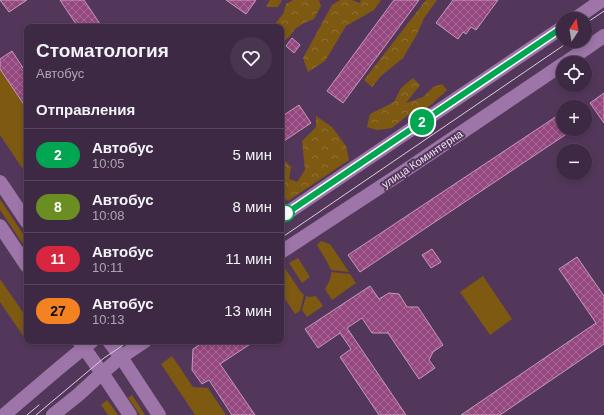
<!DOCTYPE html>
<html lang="ru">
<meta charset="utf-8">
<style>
body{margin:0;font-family:Arial,sans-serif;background:#49354f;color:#f1f3f6;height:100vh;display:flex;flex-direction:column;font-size:15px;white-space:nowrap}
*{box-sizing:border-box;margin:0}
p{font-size:13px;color:#ada6b2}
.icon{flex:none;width:22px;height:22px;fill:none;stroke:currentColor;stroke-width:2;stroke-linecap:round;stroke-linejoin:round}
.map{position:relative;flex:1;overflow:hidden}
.sheet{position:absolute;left:24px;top:24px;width:260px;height:320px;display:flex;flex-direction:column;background:#3e2944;border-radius:8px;box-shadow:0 2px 6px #0003,0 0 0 1px #57455d}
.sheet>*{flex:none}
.badge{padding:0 8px;border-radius:13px;font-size:14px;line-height:26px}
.needle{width:26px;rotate:12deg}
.tools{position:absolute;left:556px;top:12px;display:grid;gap:8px}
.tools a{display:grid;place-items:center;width:36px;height:36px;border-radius:50%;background:#3e2944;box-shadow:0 2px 6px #0003,0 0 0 1px #57455d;font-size:20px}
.map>.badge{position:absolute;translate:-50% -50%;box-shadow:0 0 0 2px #fff}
h2{padding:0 12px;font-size:15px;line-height:36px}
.round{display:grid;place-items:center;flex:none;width:42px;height:42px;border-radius:21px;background:#49354f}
.head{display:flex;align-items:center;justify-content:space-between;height:68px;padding:0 12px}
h1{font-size:19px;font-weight:800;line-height:30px}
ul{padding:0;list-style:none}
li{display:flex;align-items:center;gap:12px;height:52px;padding:0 12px;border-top:1px solid #57455d}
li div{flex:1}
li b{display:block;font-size:15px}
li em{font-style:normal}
li .badge{min-width:44px;font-weight:700;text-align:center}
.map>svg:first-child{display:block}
</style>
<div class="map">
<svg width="604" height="415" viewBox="0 0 604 415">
<defs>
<pattern id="forest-crowns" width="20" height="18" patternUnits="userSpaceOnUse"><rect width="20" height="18" fill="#7d5911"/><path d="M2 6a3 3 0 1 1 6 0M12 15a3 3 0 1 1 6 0" fill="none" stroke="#907134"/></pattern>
<pattern id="building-cross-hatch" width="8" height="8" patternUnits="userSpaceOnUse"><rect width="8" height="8" fill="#95477f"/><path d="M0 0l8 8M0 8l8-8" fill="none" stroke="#a96a98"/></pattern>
</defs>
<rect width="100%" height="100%" fill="#53375a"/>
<g fill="#7d5911">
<path d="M0,68l27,41v66l-27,-40z"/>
<path d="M0,199l27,41v10l-27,-40z"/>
<path d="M321,241l9,3 19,28 -18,-2 -5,-10 -9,-15z"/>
<path d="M298,258l12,19 -8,6 -13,-20z"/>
<path d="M284,267l17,25 3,3 -4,16 -5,3 -14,-21v-24z"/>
<path d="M331,272l19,2 6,9 -24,17 -7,-11c3,-6 7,-11 6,-17z"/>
<path d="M483,276l29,43 -22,16 -30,-43z"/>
<path d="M0,279l27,39v23h3l-2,2 -28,-41z"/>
<path d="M306,296l3,1 7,-1 7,10 -16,11 -5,-7z"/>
<path d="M172,356l21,31 15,1 18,27h-31l-34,-51z"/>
<path d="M132,395l13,20h1h-6l-12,-17z"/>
<path d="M107,400l11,15h-10l-7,-10z"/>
</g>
<g fill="url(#forest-crowns)">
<path d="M270,0h12l-4,7h-12z"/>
<path d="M293,0h26l2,6 -7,13 -10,4 -9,6 -6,8 -8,6v-16l-8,-1 10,-12 3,-10z"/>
<path d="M340,0h12l8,3 1,-3h20l-7,10 -28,16 -21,35 -17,11 -5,-14 29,-53z"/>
<path d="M426,0h11l-13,18 -8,18 -13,22 -22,18 -9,11 -8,-7z"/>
<path d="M413,78l7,7 -14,18 17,-6 10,-10 9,-3 5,6 -22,20 -17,5 -16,13 -15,2 -10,-3 3,-13 24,-12 7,-14z"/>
<path d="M316,116l16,11 14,19 3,14 -61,41 -7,-6v-39l10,11 -2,12 8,3 8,-12 -3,-29 14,-14z"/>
</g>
<g fill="url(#building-cross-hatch)" stroke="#c79ab8">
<path d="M0,0h27l-18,12z"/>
<path d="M60,0h24l18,27h-24z"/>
<path d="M226,0h30l-10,14z"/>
<path d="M394,0h25l-76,103 -16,-12z"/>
<path d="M453,0h45l-22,30 -5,-3 -5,7 -3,-2 -5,7 -22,-16z"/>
<path d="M292,38l8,7 -6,8 -8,-7z"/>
<path d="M12,51l15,23v35l-27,-40v-10z"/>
<path d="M604,93v30l-14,-20z"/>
<path d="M299,105l12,18 -30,20v-26z"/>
<path d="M563,112v17h11l-214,143 -12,-17z"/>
<path d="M432,249l9,13 -10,6 -9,-13z"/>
<path d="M577,257l27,39v48l-104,71h-39l135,-92 -37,-54z"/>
<path d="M370,286l9,13 10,-6 10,1 8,13h11l25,38 -10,7 -4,8 6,8 -16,11 -31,-46h-16l-10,-15 -15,10 59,87h-27l-39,-58 11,-8 -11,-16 -22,15 -13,-19z"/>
<path d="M205,341h6l2,4 6,-4h36l-35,23 35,51h-23l-23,-35 -7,4 -10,-14 1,-21z"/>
</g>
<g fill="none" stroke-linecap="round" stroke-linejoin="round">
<g stroke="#9d75a8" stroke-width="14">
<path d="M575,19l27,-19"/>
<path d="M565,63l39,-27"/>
<path d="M0,182l27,40"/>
<path d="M281,217l282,-190"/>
<path d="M0,226l27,40"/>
<path d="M281,252l119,-78 163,-110"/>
<path d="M79,341l23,32 28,42"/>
<path d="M109,341l12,16 38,58"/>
<path d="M4,415l54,-46 34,-28"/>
<path d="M53,415l25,-20 24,-22 19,-16 24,-16"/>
</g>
<g stroke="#decce3" stroke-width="1">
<path d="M585,24l19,-13"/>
<path d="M281,238l289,-197"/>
<path d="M27,415l12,-10"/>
<path d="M36,415l68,-57 25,-17"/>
</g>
</g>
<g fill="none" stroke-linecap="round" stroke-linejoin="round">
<g stroke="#fff" stroke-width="9">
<path id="line" d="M281,217l282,-190"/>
</g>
<use href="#line" stroke="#00a651" stroke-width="6"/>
</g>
<circle fill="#fff" stroke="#00a651" stroke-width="2" cx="286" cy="213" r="8"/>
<g text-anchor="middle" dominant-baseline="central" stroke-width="4" stroke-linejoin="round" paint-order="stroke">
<g font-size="11" fill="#f0e0f5" stroke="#53375a">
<text transform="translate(422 159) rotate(-34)">улица Коминтерна</text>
</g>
</g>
</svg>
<div class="tools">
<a><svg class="needle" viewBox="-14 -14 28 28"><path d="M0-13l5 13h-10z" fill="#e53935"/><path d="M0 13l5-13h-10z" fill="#ada6b2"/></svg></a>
<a><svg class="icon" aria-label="locate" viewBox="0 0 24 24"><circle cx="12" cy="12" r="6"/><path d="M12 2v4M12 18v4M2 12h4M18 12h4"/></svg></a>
<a>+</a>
<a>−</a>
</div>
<b class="badge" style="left:422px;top:122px;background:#00a651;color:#fff">2</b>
<section class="sheet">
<div class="head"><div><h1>Стоматология</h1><p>Автобус</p></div><a class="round"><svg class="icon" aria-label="heart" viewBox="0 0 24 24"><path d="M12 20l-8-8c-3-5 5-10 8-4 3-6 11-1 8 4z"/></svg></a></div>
<h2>Отправления</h2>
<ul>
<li><span class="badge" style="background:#00a651;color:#fff">2</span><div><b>Автобус</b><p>10:05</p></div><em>5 мин</em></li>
<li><span class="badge" style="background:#6b8e23;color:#fff">8</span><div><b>Автобус</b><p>10:08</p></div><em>8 мин</em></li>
<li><span class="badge" style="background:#d7263d;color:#fff">11</span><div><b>Автобус</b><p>10:11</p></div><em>11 мин</em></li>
<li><span class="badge" style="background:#f58220;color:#111">27</span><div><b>Автобус</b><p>10:13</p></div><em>13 мин</em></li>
</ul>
</section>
</div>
